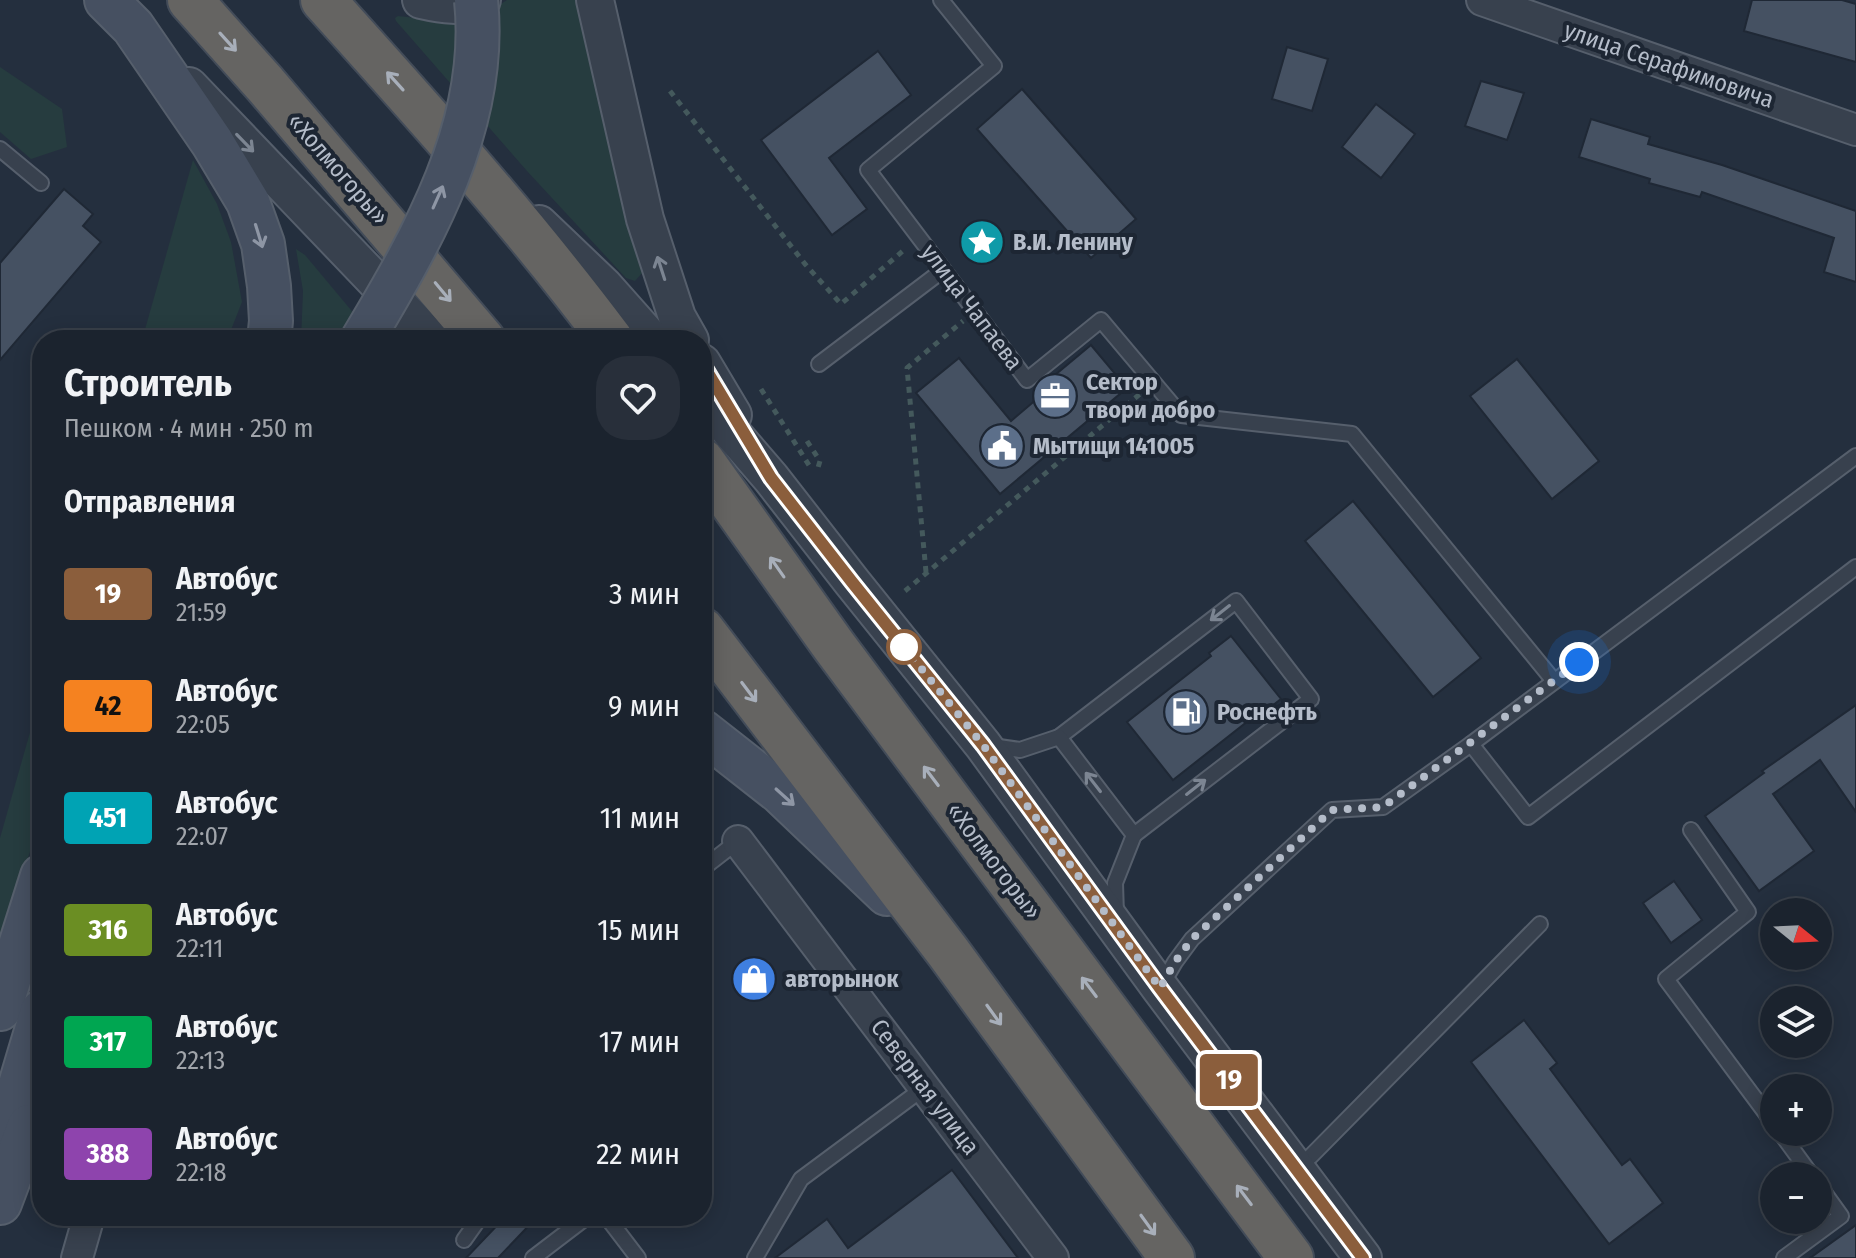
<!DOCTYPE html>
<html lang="ru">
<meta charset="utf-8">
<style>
body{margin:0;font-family:"Fira Sans Condensed",sans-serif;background:#282f3a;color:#f1f3f6;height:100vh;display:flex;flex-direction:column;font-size:30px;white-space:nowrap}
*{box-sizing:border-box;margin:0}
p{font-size:26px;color:#a0a4aa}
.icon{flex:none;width:44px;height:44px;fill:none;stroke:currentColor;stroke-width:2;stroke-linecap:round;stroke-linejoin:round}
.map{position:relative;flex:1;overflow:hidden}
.details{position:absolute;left:32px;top:330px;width:680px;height:896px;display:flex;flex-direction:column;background:#1b232e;border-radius:32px;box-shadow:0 4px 20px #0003,0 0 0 2px #39404a}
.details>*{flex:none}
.badge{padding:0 16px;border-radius:6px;font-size:28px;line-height:52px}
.needle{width:52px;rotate:108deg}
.controls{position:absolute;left:1760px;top:898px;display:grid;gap:16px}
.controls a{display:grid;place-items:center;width:72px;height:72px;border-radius:50%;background:#1b232e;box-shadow:0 4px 20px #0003,0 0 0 2px #39404a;font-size:40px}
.you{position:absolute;width:40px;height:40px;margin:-20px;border:6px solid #fff;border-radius:50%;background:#1a73e8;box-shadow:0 0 0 12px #1a73e833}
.map>.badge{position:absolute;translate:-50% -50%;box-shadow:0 0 0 4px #fff}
h2{padding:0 32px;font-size:30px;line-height:72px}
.round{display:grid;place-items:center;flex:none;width:84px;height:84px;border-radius:32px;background:#282f3a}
.overview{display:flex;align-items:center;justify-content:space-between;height:136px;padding:0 32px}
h1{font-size:38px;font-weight:700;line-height:60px}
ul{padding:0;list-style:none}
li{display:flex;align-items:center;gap:24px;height:112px;padding:0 32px}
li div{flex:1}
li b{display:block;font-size:30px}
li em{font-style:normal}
li .badge{min-width:88px;font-weight:700;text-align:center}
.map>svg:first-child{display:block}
</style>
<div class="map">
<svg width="1856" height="1258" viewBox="0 0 1856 1258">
<rect width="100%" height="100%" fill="#242f3e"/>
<g fill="#263c3f">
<path d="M507,0h74l63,267 -1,5 -8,9 -9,-3 -99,-107 -131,-150 -1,-3 3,-2 46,5 40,-6z"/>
<path d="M0,67l62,42 5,38 -36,12 -31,-27z"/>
<path d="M193,160l24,44 14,38 11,60 -15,38h-85z"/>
<path d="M296,249l9,6 71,85h-75l2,-49z"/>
<path d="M42,690v126l-42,125v-103z"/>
</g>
<g fill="#455162" stroke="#1f2835" stroke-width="2">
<path d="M1752,0h90l14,4v58l-112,-31z"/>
<path d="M1287,47l41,12 -16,52 -40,-12z"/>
<path d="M878,51l33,44 -82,63 38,51 -35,26 -71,-95z"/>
<path d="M1481,81l43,12 -17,47 -42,-14z"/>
<path d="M1022,89l114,130 -45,39 -114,-129z"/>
<path d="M1376,104l39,30 -34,44 -39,-31z"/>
<path d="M1591,119l59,18 -2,7 74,21 134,46v71l-32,-10 10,-34 -132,-46 -2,5 -51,-14 1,-4 -71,-22z"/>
<path d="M64,189l29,25 -10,12 18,16 -101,118v-97z"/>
<path d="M1091,345l36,43 -127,106 -84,-101 43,-35 52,63 48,-41 -4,-5z"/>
<path d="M1517,359l82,102 -47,38 -82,-103z"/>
<path d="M1353,501l128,157 -48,39 -128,-156z"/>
<path d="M1231,636l50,63 -23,18 -1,-3 -84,66 -46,-58 84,-66 -2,-3z"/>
<path d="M1856,705v107l-36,-52 -47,34 41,57 -55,40 -54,-75 59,-43 -2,-2z"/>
<path d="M1674,881l28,39 -31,23 -28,-40z"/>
<path d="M1524,1020l33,43 -7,6 72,96 8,-6 33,44 -54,41 -138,-182z"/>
<path d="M952,1170l66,88h-243l52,-39 21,29z"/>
<path d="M506,1216h32l-40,42h-32z"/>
<path d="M1856,1225v33h-46z"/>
</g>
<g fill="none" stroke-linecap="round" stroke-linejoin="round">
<g stroke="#565f6c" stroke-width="18">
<g id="service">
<path d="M941,0l53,66 -126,104 159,210 74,-60 80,95 171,19 202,247"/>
<path d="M0,149l41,34"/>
<path d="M819,364l124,-94"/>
<path d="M1059,737l177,-136 75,98 -177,136"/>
<path d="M1471,744l385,-288"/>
<path d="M992,746l28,4 39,-13 75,98 -19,48 1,32"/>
<path d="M1691,830l57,82 -82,67 108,145"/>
<path d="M702,869l36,-28"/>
<path d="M1161,986l14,-24 17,-23 140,-129 51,-3 88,-63 57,73 328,-250"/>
<path d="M1780,1132l32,44"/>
<path d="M1296,1168l15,-12 229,-232"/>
<path d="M606,1216l32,42"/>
<path d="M464,1240l17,-24"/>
<path d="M533,1258l55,-42"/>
<path d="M755,1258l46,-79 124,-92"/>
<path d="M1784,1258l57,-42 -23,-32"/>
</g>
</g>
<g stroke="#565f6c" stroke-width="34">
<g id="minor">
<path d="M1482,0l374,130"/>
<path d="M738,841l315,417"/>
<path d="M77,1258l12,-42"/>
</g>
</g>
<g stroke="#565f6c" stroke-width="40">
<g id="tertiary">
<path d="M421,0c22,5 40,8 61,0"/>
<path d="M595,0l50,219 32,98 13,23"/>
<path d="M189,86l243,254"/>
<path d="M539,224l65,62 48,54"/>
<path d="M702,363l31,52"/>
<path d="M702,398l69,80 81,104 131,163 177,243 203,270"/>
</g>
</g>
<g stroke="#565f6c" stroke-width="46">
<g id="secondary">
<path d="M106,0l27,27 79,115 36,60 15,42 6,42 2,35 -2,19"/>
<path d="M702,731l79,62 106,101"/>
<path d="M0,1009l42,-133"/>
<path d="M0,1152l42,-141"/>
<path d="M0,1203l29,-77"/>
</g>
</g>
<g stroke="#434c59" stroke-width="48">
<g id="trunk">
<path d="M190,0l75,84 218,256"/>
<path d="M323,0c99,110 199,221 288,340"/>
<path d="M702,461l132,185 457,612"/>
<path d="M702,630l246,322 224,306"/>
</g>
</g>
<g stroke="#44595c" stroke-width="5" stroke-dasharray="6 6" stroke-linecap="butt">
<path d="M670,91l135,173 36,40 63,-54 3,1"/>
<path d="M761,389l51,81"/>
<path d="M807,441l13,20 -3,10"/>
<path d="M926,572l-19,-204 56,-47"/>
<path d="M905,591l235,-197"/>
</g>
<use href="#service" stroke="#38414e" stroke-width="14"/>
<use href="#minor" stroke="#38414e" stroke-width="30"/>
<use href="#tertiary" stroke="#38414e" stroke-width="36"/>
<use href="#secondary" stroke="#465061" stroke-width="42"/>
<use href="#trunk" stroke="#656462" stroke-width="44"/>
<g stroke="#565f6c" stroke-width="46" stroke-linecap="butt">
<path id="secondary-bridge" d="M362,340c61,-102 127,-216 114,-340"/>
</g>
<use href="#secondary-bridge" stroke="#465061" stroke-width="42"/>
</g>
<defs><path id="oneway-shaft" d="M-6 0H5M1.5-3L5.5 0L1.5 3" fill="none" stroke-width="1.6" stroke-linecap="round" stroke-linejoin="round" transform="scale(2)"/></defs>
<g stroke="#a8afba">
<use href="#oneway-shaft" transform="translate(228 42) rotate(48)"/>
<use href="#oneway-shaft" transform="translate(395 81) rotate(-132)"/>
<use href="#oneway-shaft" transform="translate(443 292) rotate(50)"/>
<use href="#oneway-shaft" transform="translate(777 567) rotate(-125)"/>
<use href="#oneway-shaft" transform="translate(749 692) rotate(53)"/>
<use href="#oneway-shaft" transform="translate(931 776) rotate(-127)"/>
<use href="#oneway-shaft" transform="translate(1089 987) rotate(-127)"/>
<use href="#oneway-shaft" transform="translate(994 1015) rotate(54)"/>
<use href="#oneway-shaft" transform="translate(1244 1195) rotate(-127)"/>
<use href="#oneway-shaft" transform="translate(1148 1225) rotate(54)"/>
</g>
<g stroke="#7c8592">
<use href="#oneway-shaft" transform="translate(245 143) rotate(46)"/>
<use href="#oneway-shaft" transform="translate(661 268) rotate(-108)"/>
<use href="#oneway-shaft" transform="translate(1220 613) rotate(142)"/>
<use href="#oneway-shaft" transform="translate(1093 782) rotate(-128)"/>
<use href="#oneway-shaft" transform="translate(1196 787) rotate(-38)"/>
</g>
<g stroke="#8e96a5">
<use href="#oneway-shaft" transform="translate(438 197) rotate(-66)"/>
<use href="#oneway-shaft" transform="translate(259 236) rotate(73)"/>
<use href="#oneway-shaft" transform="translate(785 797) rotate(42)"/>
</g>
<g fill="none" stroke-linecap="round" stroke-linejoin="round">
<g stroke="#fff" stroke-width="18">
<path id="line" d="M702,363l69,115 81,104 131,163 177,243 203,270"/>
</g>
<use href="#line" stroke="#8b5e3c" stroke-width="12"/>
<path stroke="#b4bcc9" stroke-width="8" stroke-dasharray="0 14.4" d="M904,647l79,98 177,243 15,-26 17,-23 140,-129 51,-3 196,-145"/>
</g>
<defs>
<g id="sight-disc" transform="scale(2.3)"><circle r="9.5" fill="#0f9aa8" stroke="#1d2633"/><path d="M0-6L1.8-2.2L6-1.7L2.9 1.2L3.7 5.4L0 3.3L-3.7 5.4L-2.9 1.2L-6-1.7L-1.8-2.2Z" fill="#fff"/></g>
<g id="office-disc" transform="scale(2.3)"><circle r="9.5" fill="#5c6f8a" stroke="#1d2633"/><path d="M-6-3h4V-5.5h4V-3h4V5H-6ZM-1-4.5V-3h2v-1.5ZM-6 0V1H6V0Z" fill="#fff"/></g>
<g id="civic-disc" transform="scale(2.3)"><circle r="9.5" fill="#5c6f8a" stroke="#1d2633"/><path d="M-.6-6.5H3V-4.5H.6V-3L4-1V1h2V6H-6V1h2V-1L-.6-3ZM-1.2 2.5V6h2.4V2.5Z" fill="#fff"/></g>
<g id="fuel-disc" transform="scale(2.3)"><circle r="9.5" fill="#5c6f8a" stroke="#1d2633"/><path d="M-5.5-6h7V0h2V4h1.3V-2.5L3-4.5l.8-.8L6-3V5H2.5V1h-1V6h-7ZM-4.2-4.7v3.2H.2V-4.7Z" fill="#fff"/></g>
<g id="shop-disc" transform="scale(2.3)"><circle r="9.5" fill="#3f7fe0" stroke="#1d2633"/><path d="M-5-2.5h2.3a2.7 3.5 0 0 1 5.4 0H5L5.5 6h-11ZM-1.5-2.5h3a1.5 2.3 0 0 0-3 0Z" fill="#fff"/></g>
</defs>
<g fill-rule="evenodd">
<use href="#sight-disc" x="982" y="242"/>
<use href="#office-disc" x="1055" y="396"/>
<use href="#civic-disc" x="1002" y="446"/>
<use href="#fuel-disc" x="1186" y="712"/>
<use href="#shop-disc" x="754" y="979"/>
</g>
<circle fill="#fff" stroke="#8b5e3c" stroke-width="4" cx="904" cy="647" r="16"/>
<g text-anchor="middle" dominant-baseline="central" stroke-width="8" stroke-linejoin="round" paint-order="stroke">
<g font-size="24" fill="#b4bcc9" stroke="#1d2633">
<text transform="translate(1669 65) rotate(19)">улица Серафимовича</text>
<text transform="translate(338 169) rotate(49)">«Холмогоры»</text>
<text transform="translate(972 307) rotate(53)">улица Чапаева</text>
<text transform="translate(994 861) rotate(53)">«Холмогоры»</text>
<text transform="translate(925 1087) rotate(53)">Северная улица</text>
</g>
<g font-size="24" font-weight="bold" fill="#b4bcc9" stroke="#1d2633" text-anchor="start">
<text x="1013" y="242">В.И. Ленину</text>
<text x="1086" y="382">Сектор<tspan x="1086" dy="28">твори добро</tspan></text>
<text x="1033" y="446">Мытищи 141005</text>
<text x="1217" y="712">Роснефть</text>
<text x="785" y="979">авторынок</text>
</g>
</g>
</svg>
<div class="controls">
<a><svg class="needle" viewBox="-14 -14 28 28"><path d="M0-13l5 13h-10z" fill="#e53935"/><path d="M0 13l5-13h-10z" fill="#a0a4aa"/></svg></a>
<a><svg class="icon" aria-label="layers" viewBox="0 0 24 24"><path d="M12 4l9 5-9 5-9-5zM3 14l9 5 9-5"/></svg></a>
<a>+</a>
<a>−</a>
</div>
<div class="you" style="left:1579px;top:662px"></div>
<b class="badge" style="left:1229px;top:1080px;background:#8b5e3c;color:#fff">19</b>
<section class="details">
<div class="overview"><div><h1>Строитель</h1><p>Пешком · 4 мин · 250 m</p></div><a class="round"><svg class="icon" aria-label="heart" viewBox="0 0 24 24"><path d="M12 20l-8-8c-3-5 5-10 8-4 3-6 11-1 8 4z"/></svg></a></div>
<h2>Отправления</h2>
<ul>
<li><span class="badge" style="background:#8b5e3c;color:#fff">19</span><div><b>Автобус</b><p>21:59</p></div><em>3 мин</em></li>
<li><span class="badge" style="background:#f58220;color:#111">42</span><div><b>Автобус</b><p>22:05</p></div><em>9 мин</em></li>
<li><span class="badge" style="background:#00a3b4;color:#fff">451</span><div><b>Автобус</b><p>22:07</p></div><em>11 мин</em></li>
<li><span class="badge" style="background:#6b8e23;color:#fff">316</span><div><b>Автобус</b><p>22:11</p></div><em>15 мин</em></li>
<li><span class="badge" style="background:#00a651;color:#fff">317</span><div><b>Автобус</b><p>22:13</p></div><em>17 мин</em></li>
<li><span class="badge" style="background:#8e44ad;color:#fff">388</span><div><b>Автобус</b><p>22:18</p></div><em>22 мин</em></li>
</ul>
</section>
</div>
